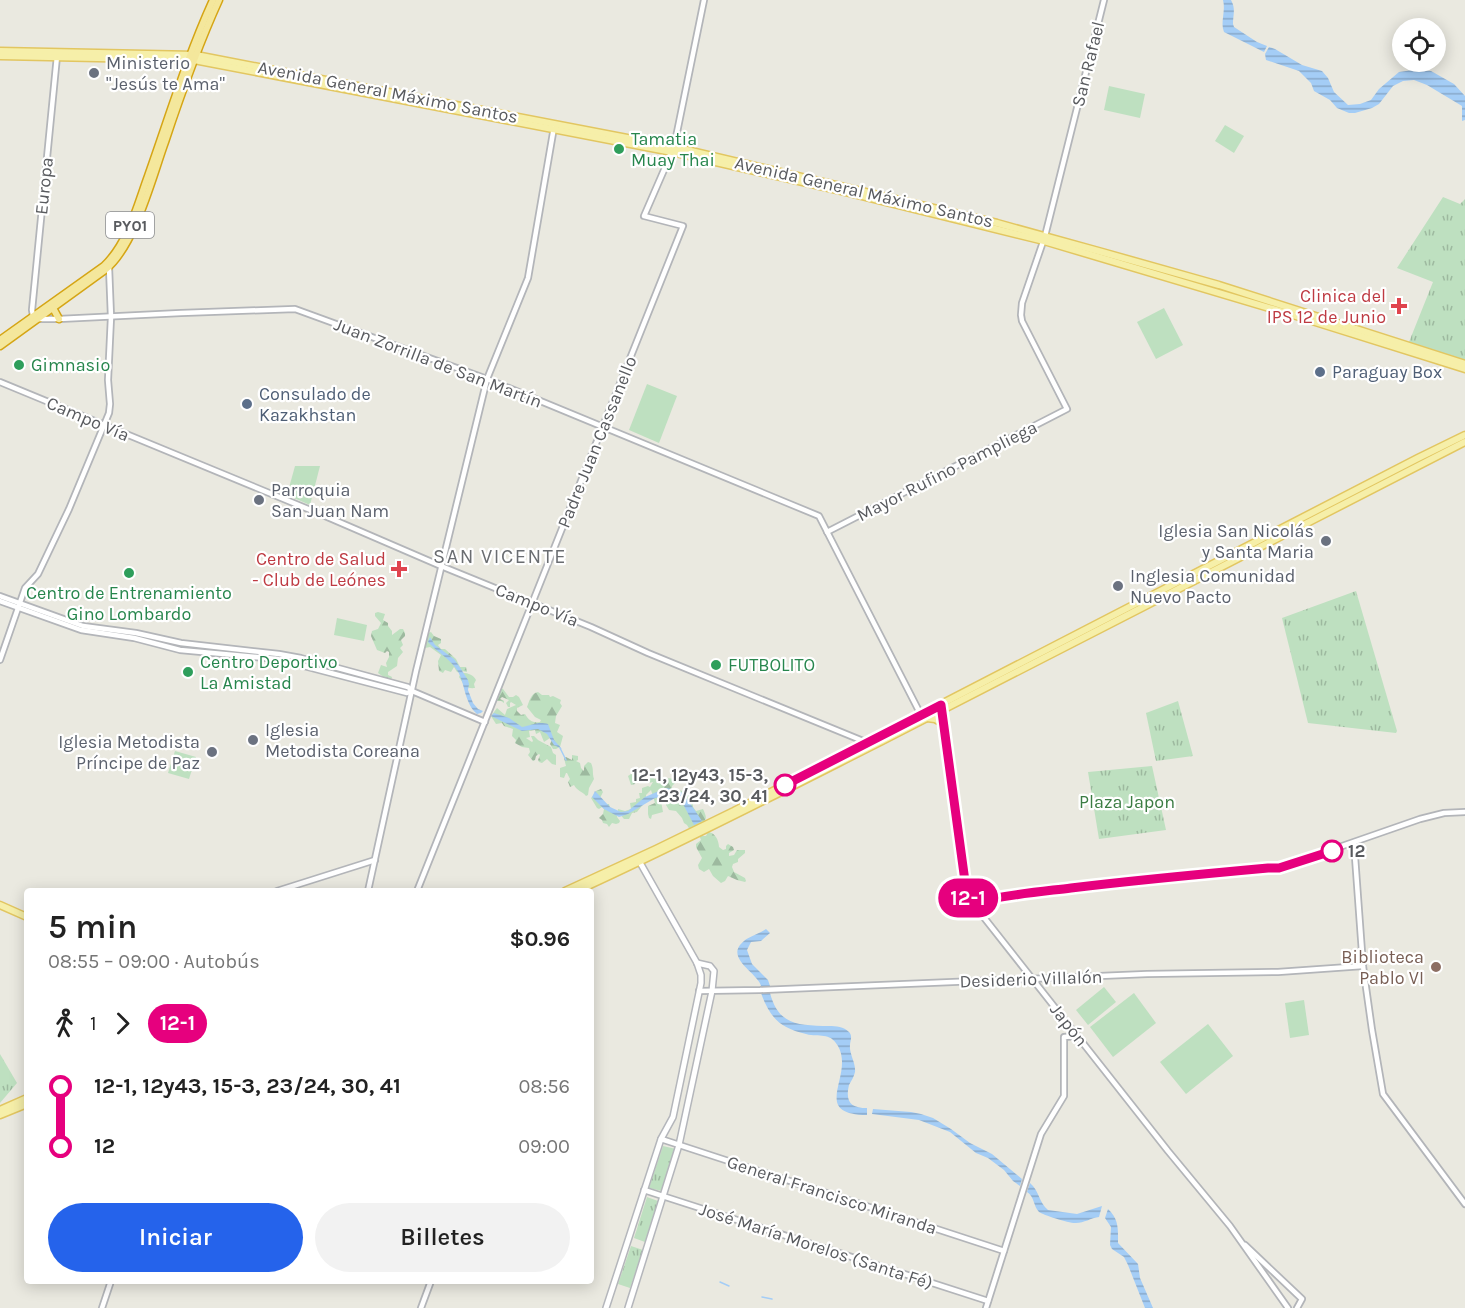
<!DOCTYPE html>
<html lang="es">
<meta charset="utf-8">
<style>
body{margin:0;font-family:Karla,sans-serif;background:#f2f2f2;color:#222;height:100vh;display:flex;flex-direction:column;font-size:22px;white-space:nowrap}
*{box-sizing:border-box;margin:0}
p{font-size:20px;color:#767676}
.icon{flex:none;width:33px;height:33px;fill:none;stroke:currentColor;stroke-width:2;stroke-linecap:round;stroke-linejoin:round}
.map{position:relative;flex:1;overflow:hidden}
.details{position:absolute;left:24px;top:888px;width:570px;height:396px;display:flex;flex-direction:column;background:#fff;border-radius:6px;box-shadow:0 3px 15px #0003}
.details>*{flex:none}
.badge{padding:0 12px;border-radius:20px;font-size:21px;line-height:39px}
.controls{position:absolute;left:1392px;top:18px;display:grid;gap:12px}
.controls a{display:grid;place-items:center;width:54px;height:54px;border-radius:50%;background:#fff;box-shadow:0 3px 15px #0003;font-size:30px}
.map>.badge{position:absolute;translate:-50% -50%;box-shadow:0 0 0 3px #fff}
.legs{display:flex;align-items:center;gap:9px;height:66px;padding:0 24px;font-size:20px}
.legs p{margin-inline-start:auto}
.overview{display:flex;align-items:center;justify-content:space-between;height:102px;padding:0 24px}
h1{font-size:33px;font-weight:600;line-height:45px}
.primary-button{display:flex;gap:12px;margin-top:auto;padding:12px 24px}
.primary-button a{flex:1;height:69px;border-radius:36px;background:#2563eb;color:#fff;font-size:24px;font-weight:600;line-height:69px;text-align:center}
.primary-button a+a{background:#f2f2f2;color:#222}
ul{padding:0 24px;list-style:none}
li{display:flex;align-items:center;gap:21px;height:60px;font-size:22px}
li i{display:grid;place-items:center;width:9px;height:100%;margin:0 8px;background:currentColor}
li i::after{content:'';width:15px;height:15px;margin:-8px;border:4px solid;border-radius:50%;background:#fff}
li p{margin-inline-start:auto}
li:first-child i{background:linear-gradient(#0000 50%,currentColor 0)}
li:last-child i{background:linear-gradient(currentColor 50%,#0000 0)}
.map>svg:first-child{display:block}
</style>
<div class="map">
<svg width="1465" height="1308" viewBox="0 0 1465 1308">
<defs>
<pattern id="forest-firs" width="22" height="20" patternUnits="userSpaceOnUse" patternTransform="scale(1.5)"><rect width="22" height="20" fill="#bee0c0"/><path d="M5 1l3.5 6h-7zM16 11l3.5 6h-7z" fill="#9db99f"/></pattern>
<pattern id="park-tufts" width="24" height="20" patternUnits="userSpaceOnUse" patternTransform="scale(1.5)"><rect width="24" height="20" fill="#bee0c0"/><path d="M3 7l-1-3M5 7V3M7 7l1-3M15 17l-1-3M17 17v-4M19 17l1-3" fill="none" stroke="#9db99f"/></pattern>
<pattern id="water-rules" width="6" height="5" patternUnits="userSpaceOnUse" patternTransform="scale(1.5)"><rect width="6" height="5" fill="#a4cdf6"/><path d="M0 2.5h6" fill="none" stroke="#89a9ca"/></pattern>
</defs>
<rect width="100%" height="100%" fill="#eae9e0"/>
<g fill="#bee0c0">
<path d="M1109,86l36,8 -5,24 -36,-8z"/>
<path d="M1225,125l19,11 -10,17 -19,-12z"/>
<path d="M1164,308l19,37 -27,14 -19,-37z"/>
<path d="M647,384l30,12 -18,47 -30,-13z"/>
<path d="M295,466h25l-10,39 -23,-10z"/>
<path d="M337,618l30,7 -3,16 -30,-6z"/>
<path d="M175,751l21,6 -7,22 -21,-6z"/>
<path d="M1104,987l12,15 -28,23 -12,-15z"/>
<path d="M1134,993l22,30 -43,34 -23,-30z"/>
<path d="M1304,1000l5,35 -19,3 -5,-35z"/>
<path d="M1208,1024l25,32 -47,38 -26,-32z"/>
</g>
<g fill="url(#forest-firs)">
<path d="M378,612l7,2 -2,6 5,3v3l4,5v4l8,-6h3l2,4v3l-4,4 2,5 -3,3 3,4 -5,6 -1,8 -9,6v3l4,2 -1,3 -6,-2 -7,-5 3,-8 6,2 -1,-4 3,-6v-5l-2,-1 -2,2 -8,-3 -6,-14 1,-5 6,-2 3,-6 -6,-7v-3z"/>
<path d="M431,632l3,4 7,3v4l-3,2 3,4h4l11,10 4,8h6l1,5 -5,-1 -1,2c5,-1 13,2 15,7l-2,4 1,4c-9,1 -11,-3 -16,-11l2,-4 -4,-1 -3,-5 -3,5 -6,-2 -2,3 -4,-2 -1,-10 3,-6 -11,-8 -5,1 -1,-2 2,-12z"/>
<path d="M496,687l7,2 6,8h4l3,-2 3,2 4,8 -6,3v3l4,4 4,-1c4,7 8,9 15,8l1,-2 -6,-3 -8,-10c2,-5 4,-14 11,-15l4,3h7l1,2 3,-1 8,4 -1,3 2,3 -6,10 -1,7 5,2 -3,7 6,4 -3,11 -4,2h-3l-3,-5 2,-4 -2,-2 -6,4 -4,-10 -4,2 -1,-4 -6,1 1,6 -4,1 6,4 1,-1 -2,-5h3l4,4 13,7 2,6 3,2v10l-4,-1 -5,-5 -5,4 -3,-1 -1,-2 2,-5 -1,-1 -3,2 -1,4 -2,1 -5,-6 2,-3 -1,-4 -7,-1 -7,-4 1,-3 -4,-4 1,-7 -9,-3 -2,-3 -6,1 -5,-8 6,-8 8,7 2,-6 9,-4 -5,-3 -1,1v4h-2l-2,-4 3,-3 -7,-3 -2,2 4,2v2l-3,-2h-5v-2l2,-3 -3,-4z"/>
<path d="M572,755l6,1v4l-2,1 4,2 1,5 3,3v-5l4,-4 3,1c3,6 1,10 3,16l-5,9 -1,7 -2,1c-4,-5 -9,-5 -12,-11l-4,2 -2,-5 2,-3 -3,-6h-1l-2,5 -4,-1v-9l6,-2 -2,-8 2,-1 6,3z"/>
<path d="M637,773l2,1 3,-1 8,5c4,-1 5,2 10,2 5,-1 8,-3 14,-1l1,4 -3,3v4c9,1 11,-1 17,6l5,1v2l-2,2 1,2v4l3,4 7,-2c4,9 5,12 -5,15l-2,3 -6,3 -3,-5 -3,-2 -2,-5 -6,-7 -7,-1 -3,-5v-6l-1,-1 -4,3 2,11 -11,3 -1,4 -2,-1 -1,-4v-8l7,-3 -4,-13 -5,5c1,6 -5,12 -9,17l-5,1 -3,6h-5l-6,-7 -1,5 3,4 -1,2 -3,1 -4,-1 -3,4 -2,-3 -4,-1 -1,-3 -3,-2 4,-4 1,-5 -2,-2 -3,2 -2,-1 -6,-10 5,-5v-2l5,-2 2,3 -3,6 4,6h5l2,7h7v-2l7,2 6,-2 -1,-6 6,-1v-3l4,-1 -1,-5h3v-5l6,-2 2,1 3,-5 -4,1 -3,-3 -10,1 -1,3 -4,1 -3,-9 3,-2 3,1z"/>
<path d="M708,832c7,0 11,9 11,15l4,3 3,-1v-3l2,-2 5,3 1,3 -5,3v3l5,-1 3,-5h8v3l-7,6v3l-5,2 -1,3 2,5 11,6 1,3 -1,1 -8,-2 -9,-4 -3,5 -4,2 -8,-7 -4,-7 -5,3 -5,-3 -1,-4 4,-7 -6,-11v-3l5,-4 -2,-5 2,-1 2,2h3z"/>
</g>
<g fill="url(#park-tufts)">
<path d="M1443,197l17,7 5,-5v162l-56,-19 24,-60 -36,-14z"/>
<path d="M1356,591l41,140 -1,2 -88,-10 -26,-105z"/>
<path d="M1178,701l15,55 -37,5 -10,-48z"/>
<path d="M1152,766l14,64 -67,9 -11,-67z"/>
<path d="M0,1054l17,29 -17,20z"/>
<path d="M663,1146l13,3 -14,42 -13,-3z"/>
<path d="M647,1197l11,4 -13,41 -11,-4z"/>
<path d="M631,1246l12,4 -13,38 -12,-4z"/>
</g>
<g fill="url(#water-rules)">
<path d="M1223,0h8c5,9 2,15 2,24l1,3 23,15 10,4 -3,6 -40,-20c-4,-10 2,-21 -1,-32z"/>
<path d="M1269,47l6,2 27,16 20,6 6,7 6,14 14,13 12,-1 11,-4 8,-11 20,-17 14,-2 18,1 23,13 11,12v24l-3,1v-15l-35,-21 -13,-5 -11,1 -10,5 -14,18 -7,4 -17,5h-6l-12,-5 -7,-8 -16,-9 -3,-8 -12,-12 -33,-11 -1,-6z"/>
<path d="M430,637l5,8 19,14 5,7 9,14 1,4 -1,6 5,13 5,6 5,2 -2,2 -4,1c-13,-11 -12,-32 -20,-44 -8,-12 -20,-18 -29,-28z"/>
<path d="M494,713l15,5 13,9c10,-2 16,-6 26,-3l6,16 8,9 -8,-4 -7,-11 -9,-5 -16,2 -31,-15z"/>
<path d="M666,788l11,2 7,4 18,27 -8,4 -12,-23 -10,-5 -17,1 -27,16 -9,3 -15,-8 -12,-12 3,-6 15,16 11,5 7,-1 17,-14z"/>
<path d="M766,929l4,4 -9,8 -10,1 -4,8 5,14 16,16 2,6h-9c-3,-13 -38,-28 -17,-45 6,-5 15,-7 22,-12z"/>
<path d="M761,993h9c8,30 25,32 53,33 9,0 19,-1 26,6 4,4 1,9 1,13 -1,9 6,18 5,27 -1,5 -4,9 -6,13 -4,17 2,23 18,23v7c-58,-1 -12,-39 -29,-69 -9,-15 -18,-8 -32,-12 -26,-6 -36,-16 -45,-41z"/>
<path d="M873,1109l38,3 10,2 12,4 18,11 19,14 22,11 30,25 -2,7 -7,-5 -9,-11 -16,-12 -12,-5 -26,-21 -31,-12 -47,-6z"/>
<path d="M1030,1183c9,7 9,20 18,27l29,4 25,-8 -3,11c-8,1 -15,6 -23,6 -5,1 -33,-8 -37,-11 -6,-6 -4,-15 -12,-20z"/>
<path d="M1108,1209c11,10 10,20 10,34l20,21 2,14 13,30h-8l-17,-43 -4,-8 -12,-8 -2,-4 1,-18 -6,-9z"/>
</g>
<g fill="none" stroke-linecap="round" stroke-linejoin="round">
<g stroke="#a4cdf6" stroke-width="1.5">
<path d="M560,748l6,12"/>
<path d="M720,1282l9,4"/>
<path d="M762,1297l10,2"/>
</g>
<g stroke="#b3b5b9" stroke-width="8">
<g id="tertiary">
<path d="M57,56l-25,254 1,6 5,3h21l122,-6 114,-4 192,70 332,137 102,199"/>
<path d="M0,382l325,134 116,50 150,61 57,26 220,90"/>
<path d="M827,532l240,-123 -45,-88 -1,-6 1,-12 23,-67 59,-236"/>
<path d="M0,596l83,30 53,7 45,10 98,11 22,4 107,29 4,4 73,31"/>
<path d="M0,601l81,29 53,8 46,12 97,9 130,34 5,-2"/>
<path d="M0,660l25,-72 13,-14 31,-65 40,-96 1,-9 -2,-24 3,-63 -2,-50"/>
<path d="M942,709l25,187 201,255 62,75 58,82"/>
<path d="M1354,843l9,123 9,64 11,64 82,110"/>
<path d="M277,891l98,-31"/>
<path d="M368,891l48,-220 71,-292 41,-101 26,-151"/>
<path d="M417,891l266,-665 -39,-10 30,-69 30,-147"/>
<path d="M967,905l25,-7 26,-4 123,-14 138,-12 141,-49 24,-6 21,-1"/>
<path d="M699,991l61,-1 387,-16 131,-2 85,-6"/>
<path d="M661,1139l343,112"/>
<path d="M644,1190l344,111"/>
<path d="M1245,1245l57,54 -5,9"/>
<path d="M102,1308l9,-27"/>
<path d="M421,1308l10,-27"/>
<path d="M986,1308l55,-174 23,-38v-59l14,-1"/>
</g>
</g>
<g stroke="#b4b6bb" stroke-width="8">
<g id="secondary">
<path d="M606,1308l55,-169 12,-22 28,-134v-8l-4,-12 -59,-104"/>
<path d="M628,1308l51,-163 33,-154 2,-20 -4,-5 -13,-3"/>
</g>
</g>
<g stroke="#e2c661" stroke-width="9">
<g id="primary">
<path d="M0,51l196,4 478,92 323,76 105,29 117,33 246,79"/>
<path d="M0,56l194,4 478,92 174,40 198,49 249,74 172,54"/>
<path d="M927,718l8,1 9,5"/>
<path d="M565,891l91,-42 78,-38 684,-353 47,-23"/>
<path d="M577,891c103,-47 204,-99 305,-150 195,-99 388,-200 583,-299"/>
<path d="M0,905l27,12"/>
<path d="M0,1110l27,-12"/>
<path d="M0,1115l27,-11"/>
</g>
</g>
<g stroke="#d5a515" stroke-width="9">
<g id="trunk">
<path d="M53,308l6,11"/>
<path d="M0,340l104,-74c24,-23 33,-60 44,-90 21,-59 39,-119 65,-176"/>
<path d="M0,346l105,-76c30,-24 47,-92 60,-128 16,-48 33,-96 54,-142"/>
</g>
</g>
<use href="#tertiary" stroke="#fff" stroke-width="4.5"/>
<use href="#secondary" stroke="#fff" stroke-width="5"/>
<use href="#primary" stroke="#f6efa9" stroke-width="6"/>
<use href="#trunk" stroke="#f4e79c" stroke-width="6"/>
</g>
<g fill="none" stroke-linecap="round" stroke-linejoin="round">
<g stroke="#fff" stroke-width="14">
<path id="line-1" d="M785,785l156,-80 26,191 4,7c33,-8 67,-11 100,-15 66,-8 131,-14 197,-20h11l53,-17"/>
</g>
<use href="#line-1" stroke="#e6007e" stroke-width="9"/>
</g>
<g fill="#6b7280" stroke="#fff" stroke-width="2">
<circle cx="94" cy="73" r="6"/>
<circle cx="259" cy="500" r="6"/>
<circle cx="1326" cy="541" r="6"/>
<circle cx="1118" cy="586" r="6"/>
<circle cx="253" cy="740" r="6"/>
<circle cx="212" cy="752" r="6"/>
</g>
<g fill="#2e9e5b" stroke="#fff" stroke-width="2">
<circle cx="619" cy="149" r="6"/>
<circle cx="19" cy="365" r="6"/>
<circle cx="129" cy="573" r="6"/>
<circle cx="716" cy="665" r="6"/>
<circle cx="188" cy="672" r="6"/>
</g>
<g fill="#e0444e" stroke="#fff" stroke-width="2">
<path d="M1396 297h6v6h6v6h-6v6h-6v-6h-6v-6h6z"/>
<path d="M396 560h6v6h6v6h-6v6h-6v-6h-6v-6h6z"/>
</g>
<g fill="#5c6f8a" stroke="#fff" stroke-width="2">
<circle cx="1320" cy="372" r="6"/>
<circle cx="247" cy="404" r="6"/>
</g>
<g fill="#fff" stroke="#e6007e" stroke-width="3">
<circle cx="785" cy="785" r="10"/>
<circle cx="1332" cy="851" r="10"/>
</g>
<circle fill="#8d6e63" stroke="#fff" stroke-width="2" cx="1436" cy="967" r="6"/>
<g text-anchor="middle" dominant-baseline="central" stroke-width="4.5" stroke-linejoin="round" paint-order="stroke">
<rect fill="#fff" stroke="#8b8c8f" stroke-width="1.5" x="106" y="212" width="48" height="26" rx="4.5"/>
<g font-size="16" font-weight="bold" fill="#595b5f">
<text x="130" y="225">PY01</text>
</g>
<g font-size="18" fill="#5b616d" stroke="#fff" text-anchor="start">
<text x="106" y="63">Ministerio<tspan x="106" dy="21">"Jesús te Ama"</tspan></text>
<text x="271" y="490">Parroquia<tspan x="271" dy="21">San Juan Nam</tspan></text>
<text x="1314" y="531" text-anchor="end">Iglesia San Nicolás<tspan x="1314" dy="21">y Santa Maria</tspan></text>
<text x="1130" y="576">Inglesia Comunidad<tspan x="1130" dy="21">Nuevo Pacto</tspan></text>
<text x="265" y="730">Iglesia<tspan x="265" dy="21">Metodista Coreana</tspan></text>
<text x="200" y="742" text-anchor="end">Iglesia Metodista<tspan x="200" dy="21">Príncipe de Paz</tspan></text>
</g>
<g font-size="18" fill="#595b5f" stroke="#fff">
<text transform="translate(1088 64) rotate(-76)">San Rafael</text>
<text transform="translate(388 92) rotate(11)">Avenida General Máximo Santos</text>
<text transform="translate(44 186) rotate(-84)">Europa</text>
<text transform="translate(864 192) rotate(13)">Avenida General Máximo Santos</text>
<text transform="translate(438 363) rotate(21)">Juan Zorrilla de San Martín</text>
<text transform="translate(88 419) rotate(23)">Campo Vía</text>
<text transform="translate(597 442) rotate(-68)">Padre Juan Cassanello</text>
<text transform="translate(947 471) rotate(-27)">Mayor Rufino Pampliega</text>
<text transform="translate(537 605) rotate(22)">Campo Vía</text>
<text transform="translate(1031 979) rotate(-2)">Desiderio Villalón</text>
<text transform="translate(1069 1025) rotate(52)">Japón</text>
<text transform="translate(832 1195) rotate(18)">General Francisco Miranda</text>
<text transform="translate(816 1246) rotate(18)">José María Morelos (Santa Fé)</text>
</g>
<g font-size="18" fill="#27864d" stroke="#fff" text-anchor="start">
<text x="631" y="139">Tamatia<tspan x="631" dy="21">Muay Thai</tspan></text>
<text x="31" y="365">Gimnasio</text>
<text x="129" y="593" text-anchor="middle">Centro de Entrenamiento<tspan x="129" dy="21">Gino Lombardo</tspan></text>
<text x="200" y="662">Centro Deportivo<tspan x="200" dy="21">La Amistad</tspan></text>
<text x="728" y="665">FUTBOLITO</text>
</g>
<g font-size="18" fill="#be3a42" stroke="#fff" text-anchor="end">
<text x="1386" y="296">Clinica del<tspan x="1386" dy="21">IPS 12 de Junio</tspan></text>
<text x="386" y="559">Centro de Salud<tspan x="386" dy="21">- Club de Leónes</tspan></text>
</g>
<g font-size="18" fill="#4e5e75" stroke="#fff" text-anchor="start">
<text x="1332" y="372">Paraguay Box</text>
<text x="259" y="394">Consulado de<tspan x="259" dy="21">Kazakhstan</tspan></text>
</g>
<g font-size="18" font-weight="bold" fill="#595b5f" stroke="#fff" text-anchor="end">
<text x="768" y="775">12-1, 12y43, 15-3,<tspan x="768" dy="21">23/24, 30, 41</tspan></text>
<text x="1348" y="851" text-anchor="start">12</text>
</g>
<g font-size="18" fill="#3b7c42" stroke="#fff">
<text x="1127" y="802">Plaza Japon</text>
</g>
<g font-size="18" fill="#785e54" stroke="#fff" text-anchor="end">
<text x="1424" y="957">Biblioteca<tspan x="1424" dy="21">Pablo VI</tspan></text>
</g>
<g font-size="20" letter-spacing="1.5" fill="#6a6d71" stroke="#fff">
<text x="500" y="556">SAN VICENTE</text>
</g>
</g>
</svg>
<div class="controls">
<a><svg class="icon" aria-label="locate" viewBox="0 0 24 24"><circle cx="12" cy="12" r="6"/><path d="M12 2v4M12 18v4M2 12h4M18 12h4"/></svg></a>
</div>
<b class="badge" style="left:968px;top:898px;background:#e6007e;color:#fff">12-1</b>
<section class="details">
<div class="overview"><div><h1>5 min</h1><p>08:55 – 09:00 · Autobús</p></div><b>$0.96</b></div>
<div class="legs"><svg class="icon" aria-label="walk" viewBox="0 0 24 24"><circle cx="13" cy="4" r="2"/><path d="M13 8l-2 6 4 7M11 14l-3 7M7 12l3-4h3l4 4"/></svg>1<svg class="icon" aria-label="forward" viewBox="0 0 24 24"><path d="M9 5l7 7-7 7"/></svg><b class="badge" style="background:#e6007e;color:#fff">12-1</b></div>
<ul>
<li><i style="color:#e6007e"></i><b>12-1, 12y43, 15-3, 23/24, 30, 41</b><p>08:56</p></li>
<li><i style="color:#e6007e"></i><b>12</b><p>09:00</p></li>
</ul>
<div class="primary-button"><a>Iniciar</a><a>Billetes</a></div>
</section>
</div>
